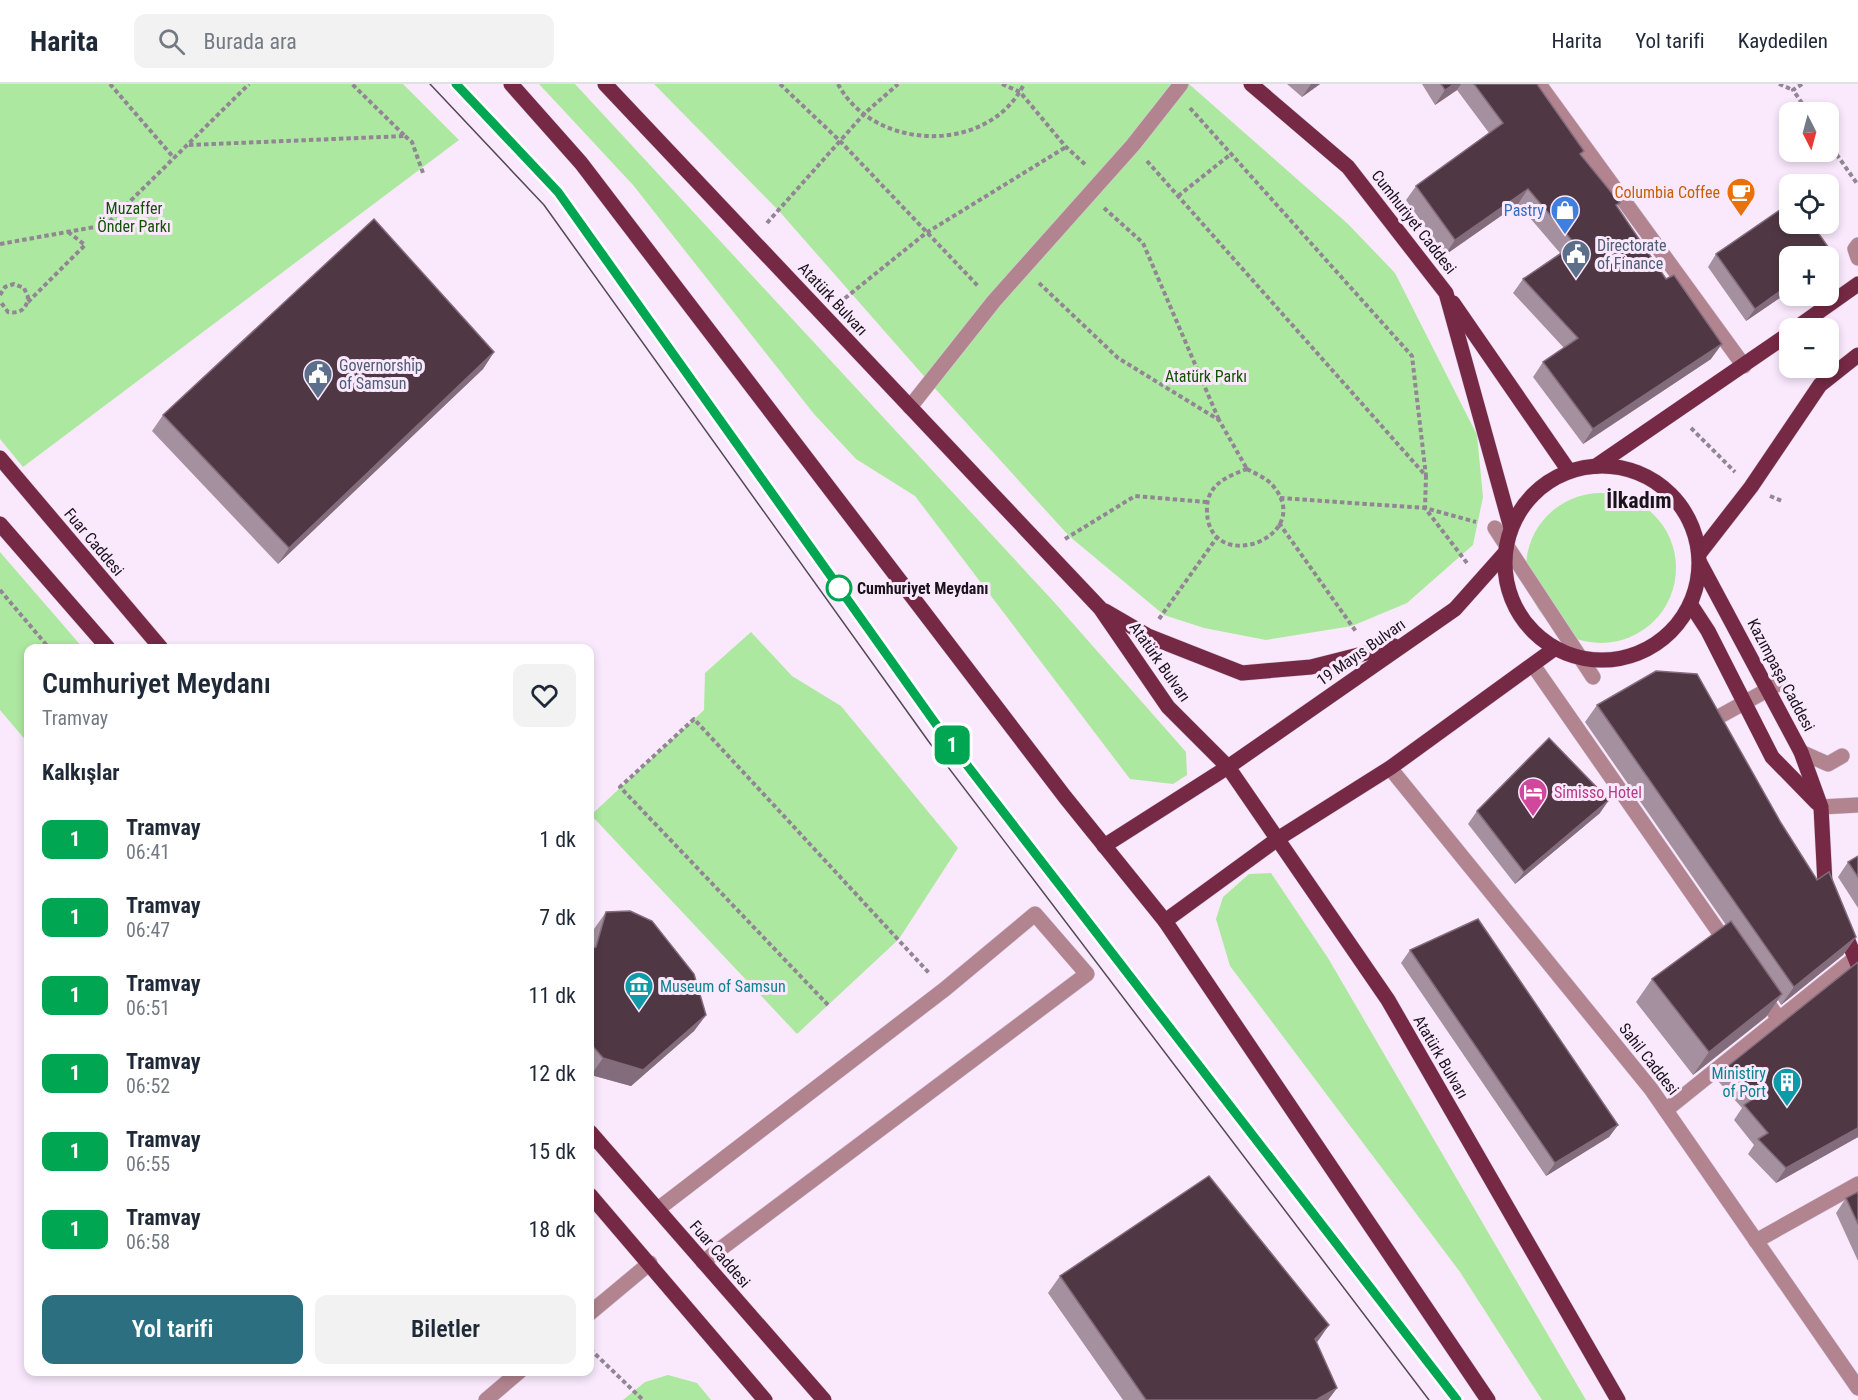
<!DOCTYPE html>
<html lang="tr">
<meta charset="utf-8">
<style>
body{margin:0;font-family:"Roboto Condensed",sans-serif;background:#f2f2f3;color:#1f2937;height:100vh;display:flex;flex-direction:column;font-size:22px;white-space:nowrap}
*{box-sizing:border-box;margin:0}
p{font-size:20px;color:#747a83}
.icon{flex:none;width:33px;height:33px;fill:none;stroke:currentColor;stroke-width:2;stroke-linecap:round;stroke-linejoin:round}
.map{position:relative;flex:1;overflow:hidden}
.side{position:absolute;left:24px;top:560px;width:570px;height:732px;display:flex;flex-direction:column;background:#fff;border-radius:12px;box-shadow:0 3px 9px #0003}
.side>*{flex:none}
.badge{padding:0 12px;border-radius:9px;font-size:21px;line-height:39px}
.needle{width:39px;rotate:174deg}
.tools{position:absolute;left:1779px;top:18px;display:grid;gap:12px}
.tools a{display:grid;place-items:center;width:60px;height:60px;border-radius:12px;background:#fff;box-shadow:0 3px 9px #0003;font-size:30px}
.map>.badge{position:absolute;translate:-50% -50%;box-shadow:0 0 0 3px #fff}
h2{padding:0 18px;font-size:22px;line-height:54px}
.round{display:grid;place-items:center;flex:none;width:63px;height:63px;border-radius:12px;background:#f2f2f3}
.overview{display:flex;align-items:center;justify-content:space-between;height:102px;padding:0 18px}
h1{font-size:28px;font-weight:600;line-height:45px}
.button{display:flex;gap:12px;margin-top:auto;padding:12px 18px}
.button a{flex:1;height:69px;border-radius:12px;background:#2c6f80;color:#fff;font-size:24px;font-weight:600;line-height:69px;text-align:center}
.button a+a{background:#f2f2f3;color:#1f2937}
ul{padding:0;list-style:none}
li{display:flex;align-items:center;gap:18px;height:78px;padding:0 18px}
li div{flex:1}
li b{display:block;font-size:22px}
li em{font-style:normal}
li .badge{min-width:66px;font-weight:700;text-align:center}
header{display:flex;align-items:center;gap:36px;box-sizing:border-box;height:84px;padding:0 30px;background:#fff;border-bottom:2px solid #e0e1e3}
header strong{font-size:28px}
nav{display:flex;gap:33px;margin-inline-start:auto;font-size:21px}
.search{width:420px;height:54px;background:#f2f2f3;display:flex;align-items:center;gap:15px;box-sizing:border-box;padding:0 21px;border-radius:12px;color:#747a83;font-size:22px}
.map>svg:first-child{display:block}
</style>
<header>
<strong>Harita</strong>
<div class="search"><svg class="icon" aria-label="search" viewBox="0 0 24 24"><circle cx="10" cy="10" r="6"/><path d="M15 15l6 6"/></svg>Burada ara</div>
<nav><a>Harita</a><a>Yol tarifi</a><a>Kaydedilen</a></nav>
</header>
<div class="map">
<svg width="1858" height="1316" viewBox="0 0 1858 1316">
<rect width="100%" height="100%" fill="#fae9fd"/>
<g fill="#ade8a0">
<path d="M0,0h403l56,56 -436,327 -23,-28z"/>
<path d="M539,0h36l479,518 132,150 1,23 -14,9 -43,-5 -215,-283 -59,-37 -42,-45 -181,-229z"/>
<path d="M654,0h535l159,140 47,49 82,162 6,62 -10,48 -66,58 -55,23 -86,14 -62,-12 -40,-13 -95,-79 -139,-153 -151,-172z"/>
<circle cx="1601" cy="484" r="75"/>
<path d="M0,468l83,96h-55v95l-28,-33z"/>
<path d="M751,548l41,44 49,30 117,142 -59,91 -102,95 -206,-219 113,-105 1,-37z"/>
<path d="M1271,789l57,85 258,442h-44l-82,-128 -230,-306 -14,-47 7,-22 26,-23z"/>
<path d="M668,1291l29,8 14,17h-88l22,-18z"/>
</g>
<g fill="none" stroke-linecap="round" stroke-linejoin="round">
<g stroke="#d6c7d9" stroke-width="16">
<g id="minor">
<path d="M1539,0l205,282"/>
<path d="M1858,161l-3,4 3,9"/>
<path d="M910,323l84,-106 139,-156 48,-61"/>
<path d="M1495,444l98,149"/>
<path d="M1533,581l197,283"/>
<path d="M1722,631l58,-32"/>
<path d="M1801,668l27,12 14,-8"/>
<path d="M1390,684l261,321 207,299"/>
<path d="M1821,723l37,-2"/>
<path d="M1760,908l19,27"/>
<path d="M1666,1026l189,-152"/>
<path d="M658,1125l287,-220 90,-75 52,60 -384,288"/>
<path d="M1756,1157l102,-57"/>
<path d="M590,1229l60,-50"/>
<path d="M486,1316l34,-29"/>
</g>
</g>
<g stroke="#d6c7d9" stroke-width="16">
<g id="major">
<path d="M511,0l70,79 484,634 100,124 323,479"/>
<path d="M605,0l495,524 68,99 60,60 160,233 230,400"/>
<path d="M1251,0l97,83 98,126 65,235"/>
<path d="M1453,219l116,168"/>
<path d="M1796,244l62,-44"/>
<path d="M0,374l161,190"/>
<circle cx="1602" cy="479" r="97"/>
<path d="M1596,382l194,-133"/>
<path d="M0,440l108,124"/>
<path d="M1699,470l52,-67 69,-102 38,-30"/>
<path d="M1700,479l101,189 20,55 4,77 4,9"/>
<path d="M1691,521l17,26 64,126 45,46"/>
<path d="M1105,527l43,25 94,37 69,-6 83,-21"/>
<path d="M1104,762l124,-79 227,-158 49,-55"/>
<path d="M1165,837l114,-83 111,-70 164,-119"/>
<path d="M1842,842l16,39"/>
<path d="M590,1048l234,268"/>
<path d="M590,1111l175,205"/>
</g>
</g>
<g stroke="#928695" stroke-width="4" stroke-dasharray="4.5 3" stroke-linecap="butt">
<path d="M110,0l64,74"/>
<path d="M780,0l60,57 138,145"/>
<path d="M838,0c36,68 151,71 186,0"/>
<path d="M1002,0l18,8 46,55 21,19"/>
<path d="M1779,0l14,6"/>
<path d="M1802,0l-9,6 15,22"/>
<path d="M1190,24l222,248 14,120"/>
<path d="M405,52l7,6 11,31"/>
<path d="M1828,58l30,43"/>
<path d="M189,61l216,-9 -53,-52"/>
<path d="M1147,77l279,315 -1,32 51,14"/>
<path d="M1178,112l53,-42"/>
<path d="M1104,124l39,35 76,177"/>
<path d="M767,139l97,-109 34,-30"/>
<path d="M0,160l106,-19 143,-141"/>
<path d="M1039,199l79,75 101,62 28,49"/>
<path d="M0,211l5,-8 9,-3 10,4 4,9c-1,12 -8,17 -20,15l-8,-11"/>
<path d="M28,218l57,-57 -18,-14"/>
<path d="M839,219l87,-70 140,-86"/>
<path d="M1691,344l44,44"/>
<path d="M1247,385c9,5 20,9 27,18 42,52 -70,91 -67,20 1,-23 21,-31 40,-38z"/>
<path d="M1770,412l12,5"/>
<path d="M1280,414l145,10 42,55"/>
<path d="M1279,439l78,110"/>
<path d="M1065,455l70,-43 72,6"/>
<path d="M0,506l49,58"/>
<path d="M1159,535l59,-83"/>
<path d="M828,921l-208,-218 74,-68 236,255"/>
<path d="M590,1265l53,51"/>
</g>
<use href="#minor" stroke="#b18490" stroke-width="15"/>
<use href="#major" stroke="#752944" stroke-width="15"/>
<g stroke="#524954" stroke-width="1.5">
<path d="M430,0l114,121 385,537 500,658"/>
<path d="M456,0l102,108 385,542 514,666"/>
</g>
</g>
<g fill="#a590a0">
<path d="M1287,0h33l-18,13z"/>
<path d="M1422,0h115l47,67 -3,4 36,52 94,152 -128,85 -50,-67 10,-15 21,-14 -51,-55 10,-14 37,-26 -42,-49 -73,51 -39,-55 10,-14 73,-53 -32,-43 -22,15z"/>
<path d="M1716,170l74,37 -44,30 -38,-54z"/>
<path d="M494,268l-11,17 -205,195 -126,-133 11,-16z"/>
<path d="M1597,621l184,118 36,57 39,57 -13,18 -62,50 -3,-5 -12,17 -73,58 -57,-73 16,-23 74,-54 -141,-203z"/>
<path d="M1477,727l123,2 -85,71 -47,-60z"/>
<path d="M1858,772v52l-20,-31 10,-15z"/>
<path d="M606,828l100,103 -12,16 -63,55 -40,-11 -1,-2v-128l4,-16z"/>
<path d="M1410,866l208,175 -9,12 -63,39 -145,-213z"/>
<path d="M1858,878v175l-82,46 -28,-29 6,-9 -20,-25 8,-12 -24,-27 10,-15z"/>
<path d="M1858,1108v69l-22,-48 10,-15z"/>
<path d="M1060,1192l258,65 -2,2 21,45 -9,12h-205l-75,-107z"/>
</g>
<g fill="#836c7c">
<path d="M1311,0h9l-18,13z"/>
<path d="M1454,0h7l-4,6 -22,15 10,-15z"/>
<path d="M1528,105l-10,15 -73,51 10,-15z"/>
<path d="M1790,200v7l-44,30 9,-12z"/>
<path d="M1722,260l-11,15 -128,85 10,-15z"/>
<path d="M494,268l-11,17 -205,195 11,-16z"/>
<path d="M1609,716l-9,13 -85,71 9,-12z"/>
<path d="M1856,853l-13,18 -62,50 13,-18z"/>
<path d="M1782,910l-16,23 -73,58 16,-23z"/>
<path d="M706,931l-12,16 -63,55 -40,-11 12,-17z"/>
<path d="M1618,1041l-9,12 -63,39 9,-13z"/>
<path d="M1858,1044v9l-82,46 10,-15z"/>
<path d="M1329,1241l-11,16 -15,14 12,-16z"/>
<path d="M1337,1304l-9,12h-12z"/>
</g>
<g fill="#503744" stroke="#836c7c" stroke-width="1.5">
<path d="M1441,0h13l-9,6z"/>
<path d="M1474,0h63l47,67 -4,3 40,49 -4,2 50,74 8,-4 48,69 -129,85 -50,-67 35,-24 -55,-59 52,-35 -47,-55 -73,51 -39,-54 87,-63z"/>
<path d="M1790,119v21h22l21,30 -5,3v-1h-38v28l-35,25 -39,-55z"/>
<path d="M374,135l120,133 -205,196 -126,-133z"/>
<path d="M1656,587l41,3 84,149 36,57 12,-8 27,65 -62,50 -197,-282z"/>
<path d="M1549,654l60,62 -85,72 -47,-61z"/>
<path d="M1858,772v21l-10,-15z"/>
<path d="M630,827l22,10 42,53 12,41 -63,55 -40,-12 -13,-15v-94l6,-2 10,-35z"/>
<path d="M1478,835l140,206 -63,38 -145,-213z"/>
<path d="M1731,837l51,73 -73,58 -57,-73z"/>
<path d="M1858,878v166l-72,40 -28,-29 10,-6 -24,-28 12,-8 -28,-31z"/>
<path d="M1209,1092l120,149 -14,14 22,49 -21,12h-170l-86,-124z"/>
<path d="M1858,1108v32l-12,-26z"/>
</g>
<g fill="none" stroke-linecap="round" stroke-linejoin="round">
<g stroke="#fff" stroke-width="14">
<path id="line" d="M456,0l102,108 385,542 514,666"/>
</g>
<use href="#line" stroke="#00a651" stroke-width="9"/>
</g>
<defs>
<g id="cafe-pin" transform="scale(1.5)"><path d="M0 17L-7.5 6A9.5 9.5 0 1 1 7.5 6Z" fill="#e8710a" stroke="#fae9fd"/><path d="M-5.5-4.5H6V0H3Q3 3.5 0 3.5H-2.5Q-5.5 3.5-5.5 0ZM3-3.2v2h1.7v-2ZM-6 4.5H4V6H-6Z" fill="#fff"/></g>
<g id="shop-pin" transform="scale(1.5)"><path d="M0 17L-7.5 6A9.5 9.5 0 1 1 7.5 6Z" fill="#3f7fe0" stroke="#fae9fd"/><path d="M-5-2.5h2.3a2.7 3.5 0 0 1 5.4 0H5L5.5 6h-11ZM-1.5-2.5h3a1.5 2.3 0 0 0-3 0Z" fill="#fff"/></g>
<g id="civic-pin" transform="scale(1.5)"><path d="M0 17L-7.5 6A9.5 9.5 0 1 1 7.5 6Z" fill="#5c6f8a" stroke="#fae9fd"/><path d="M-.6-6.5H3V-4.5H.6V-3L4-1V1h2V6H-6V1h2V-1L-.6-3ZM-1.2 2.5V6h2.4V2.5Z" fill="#fff"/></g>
<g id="hotel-pin" transform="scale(1.5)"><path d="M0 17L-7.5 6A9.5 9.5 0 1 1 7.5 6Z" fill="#d1479c" stroke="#fae9fd"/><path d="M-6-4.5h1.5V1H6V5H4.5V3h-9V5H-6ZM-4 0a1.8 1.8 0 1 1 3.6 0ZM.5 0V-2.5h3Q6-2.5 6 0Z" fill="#fff"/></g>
<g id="museum-pin" transform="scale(1.5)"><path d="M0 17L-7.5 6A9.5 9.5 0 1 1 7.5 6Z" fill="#0f9aa8" stroke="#fae9fd"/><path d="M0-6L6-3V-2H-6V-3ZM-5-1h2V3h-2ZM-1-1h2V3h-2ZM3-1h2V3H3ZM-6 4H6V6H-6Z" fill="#fff"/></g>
<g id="building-pin" transform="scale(1.5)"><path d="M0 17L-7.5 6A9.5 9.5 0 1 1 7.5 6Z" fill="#0f9aa8" stroke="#fae9fd"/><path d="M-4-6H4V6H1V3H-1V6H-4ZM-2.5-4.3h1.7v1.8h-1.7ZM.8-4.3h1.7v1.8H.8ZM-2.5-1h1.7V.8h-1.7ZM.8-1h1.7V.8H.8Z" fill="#fff"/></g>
</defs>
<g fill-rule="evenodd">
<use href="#cafe-pin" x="1741" y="108"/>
<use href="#shop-pin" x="1565" y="126"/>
<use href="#civic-pin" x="1576" y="170"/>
<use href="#civic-pin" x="318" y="290"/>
<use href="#hotel-pin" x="1533" y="708"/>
<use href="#museum-pin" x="639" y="902"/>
<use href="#building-pin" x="1787" y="998"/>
</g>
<circle fill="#fff" stroke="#00a651" stroke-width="3" cx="839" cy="504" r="12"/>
<g text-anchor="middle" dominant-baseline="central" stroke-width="6" stroke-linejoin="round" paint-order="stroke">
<g font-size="16" fill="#c56008" stroke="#fae9fd" text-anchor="end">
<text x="1720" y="108">Columbia Coffee</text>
</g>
<g font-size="16" fill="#115200" stroke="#fae9fd">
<text x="134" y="124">Muzaffer<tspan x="134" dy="18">Önder Parkı</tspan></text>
<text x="1206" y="292">Atatürk Parkı</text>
</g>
<g font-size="16" fill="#366cbe" stroke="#fae9fd" text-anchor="end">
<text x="1544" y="126">Pastry</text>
</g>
<g font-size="16" fill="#1a131b" stroke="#fae9fd">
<text transform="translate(1414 138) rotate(52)">Cumhuriyet Caddesi</text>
<text transform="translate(833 215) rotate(47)">Atatürk Bulvarı</text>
<text transform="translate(94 458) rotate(50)">Fuar Caddesi</text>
<text transform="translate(1361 568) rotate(-35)">19 Mayıs Bulvarı</text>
<text transform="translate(1160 578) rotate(55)">Atatürk Bulvarı</text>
<text transform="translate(1781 591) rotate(62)">Kazımpaşa Caddesi</text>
<text transform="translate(1441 973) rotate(60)">Atatürk Bulvarı</text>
<text transform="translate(1649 975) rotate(52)">Sahil Caddesi</text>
<text transform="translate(720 1170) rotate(49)">Fuar Caddesi</text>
</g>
<g font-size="16" fill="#4e5e75" stroke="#fae9fd" text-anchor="start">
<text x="1597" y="161">Directorate<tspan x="1597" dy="18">of Finance</tspan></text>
<text x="339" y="281">Governorship<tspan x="339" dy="18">of Samsun</tspan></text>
</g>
<g font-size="16" font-weight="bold" fill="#1a131b" stroke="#fae9fd" text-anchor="start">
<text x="857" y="504">Cumhuriyet Meydanı</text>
</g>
<g font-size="16" fill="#b23c85" stroke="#fae9fd" text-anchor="start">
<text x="1554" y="708">Simisso Hotel</text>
</g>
<g font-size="16" fill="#0d838f" stroke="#fae9fd" text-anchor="start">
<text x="660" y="902">Museum of Samsun</text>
<text x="1766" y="989" text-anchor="end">Ministiry<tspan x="1766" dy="18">of Port</tspan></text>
</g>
<g font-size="22" font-weight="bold" fill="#1a131b" stroke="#fae9fd">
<text x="1639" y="416">İlkadım</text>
</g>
</g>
</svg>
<div class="tools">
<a><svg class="needle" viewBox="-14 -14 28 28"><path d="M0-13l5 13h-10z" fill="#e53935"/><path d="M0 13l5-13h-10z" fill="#747a83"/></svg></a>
<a><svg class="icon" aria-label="locate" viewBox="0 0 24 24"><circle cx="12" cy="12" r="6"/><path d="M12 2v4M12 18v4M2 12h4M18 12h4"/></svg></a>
<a>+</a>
<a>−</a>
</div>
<b class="badge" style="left:952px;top:661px;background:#00a651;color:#fff">1</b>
<section class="side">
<div class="overview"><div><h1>Cumhuriyet Meydanı</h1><p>Tramvay</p></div><a class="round"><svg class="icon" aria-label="heart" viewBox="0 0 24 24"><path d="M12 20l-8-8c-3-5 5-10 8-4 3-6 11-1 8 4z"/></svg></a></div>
<h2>Kalkışlar</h2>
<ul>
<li><span class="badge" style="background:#00a651;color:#fff">1</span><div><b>Tramvay</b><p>06:41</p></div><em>1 dk</em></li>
<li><span class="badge" style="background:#00a651;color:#fff">1</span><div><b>Tramvay</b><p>06:47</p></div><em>7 dk</em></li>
<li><span class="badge" style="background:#00a651;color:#fff">1</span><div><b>Tramvay</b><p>06:51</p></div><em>11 dk</em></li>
<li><span class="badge" style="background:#00a651;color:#fff">1</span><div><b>Tramvay</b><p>06:52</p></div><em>12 dk</em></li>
<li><span class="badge" style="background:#00a651;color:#fff">1</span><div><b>Tramvay</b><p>06:55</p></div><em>15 dk</em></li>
<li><span class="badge" style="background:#00a651;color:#fff">1</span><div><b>Tramvay</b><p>06:58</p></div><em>18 dk</em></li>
</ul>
<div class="button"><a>Yol tarifi</a><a>Biletler</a></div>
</section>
</div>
